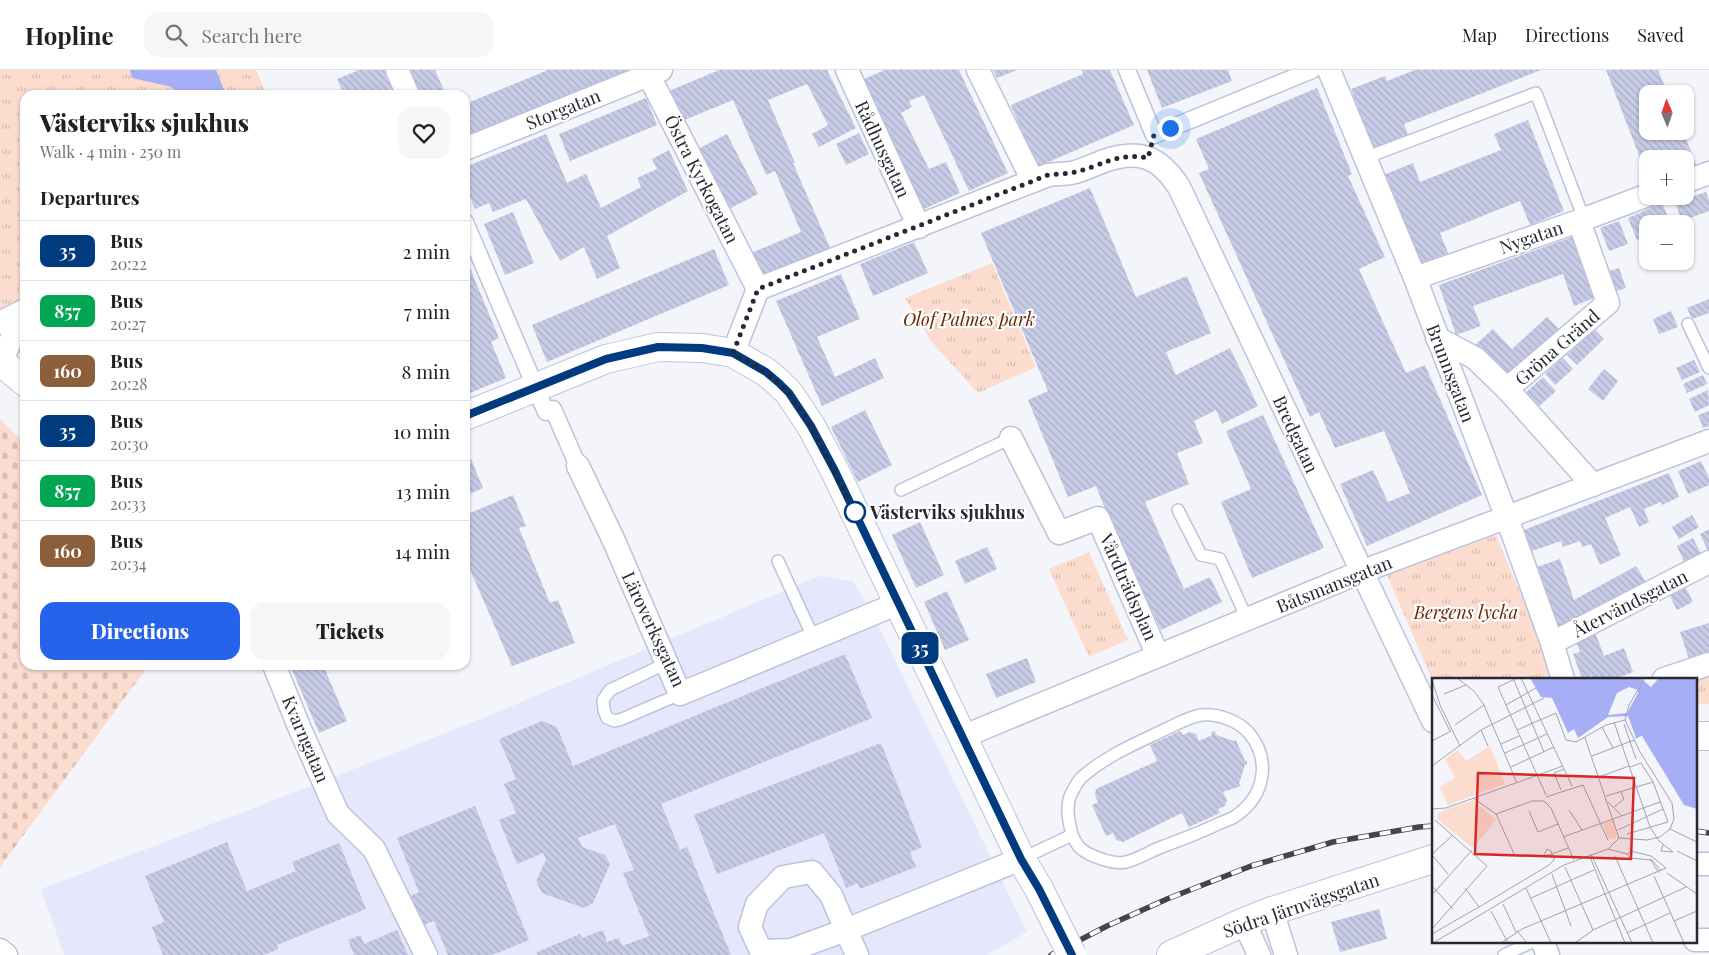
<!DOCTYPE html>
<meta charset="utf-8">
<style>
body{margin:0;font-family:"Playfair Display",serif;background:#f6f6f6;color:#202124;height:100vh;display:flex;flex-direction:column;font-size:19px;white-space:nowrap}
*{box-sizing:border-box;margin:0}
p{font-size:16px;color:#757577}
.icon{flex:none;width:28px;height:28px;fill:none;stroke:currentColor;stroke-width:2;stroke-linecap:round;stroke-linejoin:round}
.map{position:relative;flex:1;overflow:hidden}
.sheet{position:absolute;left:20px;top:20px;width:450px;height:580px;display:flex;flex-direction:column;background:#fff;border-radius:15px;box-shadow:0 1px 4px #0004}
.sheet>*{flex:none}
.badge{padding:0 10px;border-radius:8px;font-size:18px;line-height:32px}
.needle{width:32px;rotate:358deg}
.controls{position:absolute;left:1639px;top:15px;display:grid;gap:10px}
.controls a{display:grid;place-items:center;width:55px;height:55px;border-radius:10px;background:#fff;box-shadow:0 1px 4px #0004;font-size:25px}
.you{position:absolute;width:25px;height:25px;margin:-12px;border:4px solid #fff;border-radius:50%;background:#1a73e8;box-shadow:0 0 0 8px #1a73e833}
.map>.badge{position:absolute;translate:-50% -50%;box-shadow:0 0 0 2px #fff}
h2{padding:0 20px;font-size:19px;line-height:45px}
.round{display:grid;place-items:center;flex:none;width:52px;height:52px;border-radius:15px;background:#f6f6f6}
.overview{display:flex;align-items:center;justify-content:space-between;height:85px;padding:0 20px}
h1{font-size:24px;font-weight:800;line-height:38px}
.cta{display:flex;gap:10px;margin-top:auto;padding:10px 20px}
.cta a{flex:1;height:58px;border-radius:15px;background:#2563eb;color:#fff;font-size:20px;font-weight:800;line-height:58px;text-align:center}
.cta a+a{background:#f6f6f6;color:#202124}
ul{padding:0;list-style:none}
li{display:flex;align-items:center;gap:15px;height:60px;padding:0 20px;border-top:1px solid #e0e0e0}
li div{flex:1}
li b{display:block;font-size:19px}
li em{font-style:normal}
li .badge{min-width:55px;font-weight:700;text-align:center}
header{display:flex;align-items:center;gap:30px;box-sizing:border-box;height:70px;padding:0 25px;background:#fff;border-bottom:1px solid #e0e0e0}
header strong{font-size:24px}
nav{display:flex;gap:28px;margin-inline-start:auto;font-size:18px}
.search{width:350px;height:45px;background:#f6f6f6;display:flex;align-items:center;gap:12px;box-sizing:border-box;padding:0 18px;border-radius:15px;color:#757577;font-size:19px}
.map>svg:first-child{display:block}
</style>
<header>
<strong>Hopline</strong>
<div class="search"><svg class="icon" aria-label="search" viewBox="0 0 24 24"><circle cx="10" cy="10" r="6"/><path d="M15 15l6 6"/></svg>Search here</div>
<nav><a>Map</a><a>Directions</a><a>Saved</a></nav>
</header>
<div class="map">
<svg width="1709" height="885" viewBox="0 0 1709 885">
<defs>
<pattern id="cemetery-stones" width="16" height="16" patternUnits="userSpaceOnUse" patternTransform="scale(1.25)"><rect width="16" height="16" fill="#fbdcce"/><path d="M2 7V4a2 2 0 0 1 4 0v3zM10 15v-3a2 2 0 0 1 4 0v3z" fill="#d7bdb1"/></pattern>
<pattern id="park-tufts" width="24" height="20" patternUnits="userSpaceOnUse" patternTransform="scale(1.25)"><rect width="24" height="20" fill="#fbdcce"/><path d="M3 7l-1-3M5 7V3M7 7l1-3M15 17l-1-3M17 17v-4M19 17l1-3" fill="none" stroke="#d7bdb1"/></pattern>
<pattern id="building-back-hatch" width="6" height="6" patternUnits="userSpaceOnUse" patternTransform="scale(1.25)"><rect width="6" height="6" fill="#c7cbe6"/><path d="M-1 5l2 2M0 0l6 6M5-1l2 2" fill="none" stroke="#abaec6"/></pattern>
</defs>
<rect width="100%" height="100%" fill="#f4f5fb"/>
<path fill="#e5e8fd" d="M819,506l34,5 27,48 147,303 -40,23h-923l-23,-66 275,-105 174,-69z"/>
<path fill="url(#cemetery-stones)" d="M0,349l25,25v221h124l-149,202z"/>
<g fill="url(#park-tufts)">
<path d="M0,0h256l11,25h-242v203l-25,11z"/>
<path d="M992,193l44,104 -58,26 -47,-52 -26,-43z"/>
<path d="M1496,465l46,111 11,33h-120v3l-46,-107z"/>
<path d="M1089,482l39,88 -39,17 -40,-88z"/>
<path d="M1709,604v30h-14v-26z"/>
</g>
<path fill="#a6aff5" d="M130,0h86l10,25h-46l-8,-8 -40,-9z"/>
<g fill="url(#building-back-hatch)">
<path d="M359,0h25l11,25h-51l-7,-16z"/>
<path d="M402,0h33l11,25h-33z"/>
<path d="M548,0h87l-170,70v-36z"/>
<path d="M719,0h108l29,58 -37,19 -7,-13 16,-9 -21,-41 -39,16 27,63h-2l38,87 -69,30 -11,-27 50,-21 -26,-61 -9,4 -33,-75 -51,21 -13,-30z"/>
<path d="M885,0h74l49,103 -39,18 -45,-96 -15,6 3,6 -11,6 28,56 17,-7 14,31 -43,19 -60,-130z"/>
<path d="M993,0h24l-20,8z"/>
<path d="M1082,0h28l24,55 -97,42 -26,-62 72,-31z"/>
<path d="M1147,0h81l4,11 -70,27z"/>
<path d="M1415,0h126l-137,54 4,11 -34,14 -23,-60 34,-13 2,5z"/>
<path d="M1606,0h52l10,24h-20v37h35l15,39 -13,5v-16h-37l-1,17z"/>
<path d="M1317,18l35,86 -4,2 37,81 -26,12 47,104 19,-8 57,130 -115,51 -27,-62 33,-14 15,32 22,-9 -26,-62 -49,17 -16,-36 -9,5 -111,-244 10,-4 -13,-30z"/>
<path d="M87,20l11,2 4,3h-19z"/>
<path d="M646,28l11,27 -87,36 -11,-27z"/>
<path d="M1528,50l36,91 -34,14 -10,-24 -80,32 9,22 -32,12 -36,-91 32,-13 7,19 81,-32 -7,-16z"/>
<path d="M859,63l10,21 -23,11 -10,-21z"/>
<path d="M546,64l21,49 19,-9 15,34 40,-21 -4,-9 20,-9 -5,-10 17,-9 19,41 -81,45 13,32 -23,11 -13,-32 -24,14 -34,-62 -33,13 -4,-9 -14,6 -10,-24v-18z"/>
<path d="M727,64l31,60 -31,16 -31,-60z"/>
<path d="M1090,118l46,109 51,-21 24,57 -45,19 10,23 54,-27 28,58 -36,18 -6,-14 -22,11 9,22 -26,10 12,31 -44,18 39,87 26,-12 12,25 -61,28 -51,-109 -14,-35 -28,11 -40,-97 20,-9 -67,-158z"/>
<path d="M1706,122l3,8v11l-27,10 -7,-19z"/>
<path d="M1662,133l9,21h-23v12l-11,4 -9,-22z"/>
<path d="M513,142l21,51 -29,12 -21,-51z"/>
<path d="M1619,151l9,23 -19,7 -9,-23z"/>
<path d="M1572,167l22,61 -20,8 -11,-32 -90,32 8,20 -25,9 -17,-50z"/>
<path d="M914,172l14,31 -55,23 -13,-32z"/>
<path d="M714,179l15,36 -182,77 -15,-37z"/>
<path d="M465,186l34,82 -8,4 15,36 -41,17z"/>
<path d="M1619,198l7,20 -15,5 -7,-20z"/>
<path d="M841,204l19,45 -43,18 18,40 40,-19 9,20 -62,28 -46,-105z"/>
<path d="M1709,229v14l-17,6 -5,-11z"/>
<path d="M1671,241l7,16 -19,7 -6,-15z"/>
<path d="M1547,247l15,15 -55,52 -34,-37 20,-18 19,20z"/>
<path d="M1594,259l10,10 -27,26 -10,-10z"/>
<path d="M1563,288l10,11 -18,16 -10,-11z"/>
<path d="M1694,290l6,12 -18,8 -6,-12z"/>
<path d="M1604,299l14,12 -15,20 -15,-12z"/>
<path d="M1703,305l4,9 -20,9 -4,-9z"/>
<path d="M1543,307l13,14 -22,20 -13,-14z"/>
<path d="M1708,320l1,15 -14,7 -6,-13z"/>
<path d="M865,340l27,55 -34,17 -27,-55z"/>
<path d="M1709,341v15l-6,2 -5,-13z"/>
<path d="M1263,345l61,133 -72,30 -31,-76 30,-13 -25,-58z"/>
<path d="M471,389l12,29 -18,8v-34z"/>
<path d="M1701,391l8,17v7l-21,9 -10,-23z"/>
<path d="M1669,403l10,24 -17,8 -1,-3 -17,7 5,13 -10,5 -9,-20 -25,11 16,37 -21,10 -9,-21 -9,3 -2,-6 -17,6 -2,-6 -29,10 -8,-21z"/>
<path d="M513,425l13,31 -7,2 31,75 8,-3 17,43 -63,23 -47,-108v-43z"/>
<path d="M1692,445l7,12 -20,12 -7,-12z"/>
<path d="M920,452l24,53 -28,13 -24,-53z"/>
<path d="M1709,459v24l-9,-19z"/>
<path d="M1693,468l9,18 -17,8 -8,-18z"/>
<path d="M987,477l10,22 -32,15 -10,-23z"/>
<path d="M1560,489l14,41 62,-34 12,20 -89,48 -25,-66z"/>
<path d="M1684,514l9,18 -16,8 -9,-18z"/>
<path d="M947,521l22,49 -24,10 -21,-48z"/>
<path d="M1709,553v29l-20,7 -9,-27z"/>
<path d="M1595,562l9,24 20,-8 9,24 -18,7h-22l-1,-3 -10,3 -9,-25 7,-2 -5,-13z"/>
<path d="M845,584l27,64 -211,86 19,46 7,-3 44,108h-194v-3l43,-18 2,4 21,-8 4,12 12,-4 3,8 27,-10 -26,-63 11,-3 -19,-46 -37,14 4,9 23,8 5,9 -17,39 -9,5 -42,-15 -6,-12 10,-21 -3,-7 -26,11 -18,-44 17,-7 -12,-29 12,-5 -17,-40 43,-18 15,6 16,39z"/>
<path d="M1027,588l9,24 -40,16 -10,-24z"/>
<path d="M290,595h33l24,56 -28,12z"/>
<path d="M1180,661l3,4 6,-3 7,2 3,7 13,-6 -1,-3 4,-1 1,4 18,6 2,-1 9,21h2v4h-2l-6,19 2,2 -18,6 4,8 -2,6 -7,3 2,4 -31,14 -7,-14 -59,29 -7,-2 -3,-7 -7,3 -14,-31 6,-3 -3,-7 1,-6 61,-28 -7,-16z"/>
<path d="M881,673l41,104 -12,5 6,15 -56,22 -2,-6 -12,5 -22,-55 -107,41 -23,-59z"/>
<path d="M475,736l54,134 -37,15h-44l-14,-34 -13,5 -12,-29 10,-5 -22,-54z"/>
<path d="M227,772l20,49 49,-20 -4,-9 47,-19 27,66 -89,36 1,4 -14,6h-101l-11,-28 12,-5 -19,-46z"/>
<path d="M1379,839l8,30 -47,13 -9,-30z"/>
<path d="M397,860l11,25h-54l-6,-15 13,-5 3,9z"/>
</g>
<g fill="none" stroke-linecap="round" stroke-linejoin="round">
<g stroke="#bdc2dc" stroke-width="14">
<g id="service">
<path d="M1365,88l171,-65 48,126"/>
<path d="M1688,254l21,44"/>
<path d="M901,420l110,-52"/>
<path d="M1178,440l23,45 19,4 27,60"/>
<path d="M778,491l36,78"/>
<path d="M667,593l-57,27 -7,10 1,10 3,8 8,3 7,-2 58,-25"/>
<path d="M1021,789l51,-24c-3,-14 -7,-27 -1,-41 3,-5 6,-12 10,-16 24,-22 56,-35 85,-49 11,-5 23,-12 35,-14 17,-2 37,6 48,18 22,27 16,62 -12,82 -5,4 -11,6 -17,8 -18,9 -37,16 -56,23 -12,4 -27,14 -38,16 -12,3 -37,-6 -46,-14 -3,-3 -6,-9 -8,-13"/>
<path d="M1504,885l30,-14"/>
</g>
</g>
<g stroke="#bdc2dc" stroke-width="19">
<g id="pedestrian">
<path d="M1127,0l27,65"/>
<path d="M1154,65l158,-65"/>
<path d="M465,152l81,190"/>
<path d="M553,339l25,57"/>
</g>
</g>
<g stroke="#bdc2dc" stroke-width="25">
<g id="minor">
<path d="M397,0l11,25"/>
<path d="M646,0l112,219"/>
<path d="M847,0l72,157"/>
<path d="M978,0l55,111"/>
<path d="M1329,0l86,208 92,240 45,125 11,36"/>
<path d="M465,79l196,-79"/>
<path d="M1685,112l24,-9"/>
<path d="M1415,208l164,-57 69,-26"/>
<path d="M0,253l25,-13"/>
<path d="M1437,268l38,20 32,31 86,96"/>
<path d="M733,283l25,-64 290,-114c7,-1 15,-1 23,-2 11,-2 22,-8 33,-12 35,-12 55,-5 75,26l254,534"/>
<path d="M2,292c5,-13 10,-31 23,-37"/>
<path d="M1507,319l101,-86 -29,-82"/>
<path d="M1011,368l48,95 39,-15 60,138"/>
<path d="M578,396l36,75 66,153 219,-91"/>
<path d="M1552,573l157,-81"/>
<path d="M274,595l26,64 38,85 36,35 52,106"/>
<path d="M1664,609l45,-15"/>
<path d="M962,667l399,-165 348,-131"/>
<path d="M1695,794h14"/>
<path d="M1272,841l14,44"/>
<path d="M1244,852l15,33"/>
<path d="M1695,870h14"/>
<path d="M1542,871l6,14"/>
<path d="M0,880l6,5"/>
<path d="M857,885l-26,-60 -19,-23 -29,5 -26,27 -7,23 11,24 30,-1 55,-20 175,-71"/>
</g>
</g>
<g stroke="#bdc2dc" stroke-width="30">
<g id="tertiary">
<path d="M0,291l25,21"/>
<path d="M465,346l141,-57 52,-12 44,1 31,5 33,19 13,11 10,10 22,33 24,45 186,388 18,30"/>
<path d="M1695,666h14"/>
<path d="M1171,885l73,-33 28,-11 161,-52"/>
</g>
</g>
<use href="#service" stroke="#fff" stroke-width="11"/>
<use href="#pedestrian" stroke="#fff" stroke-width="16"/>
<use href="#minor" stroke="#fff" stroke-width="22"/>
<use href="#tertiary" stroke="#fff" stroke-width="28"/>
<g stroke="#43444d" stroke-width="5.5">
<g id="rail">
<path d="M1695,761l14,2"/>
<path d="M1051,885l56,-29 60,-27 84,-33 82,-24 86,-15 14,-1"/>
</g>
</g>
<use href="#rail" stroke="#fff" stroke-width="4" stroke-dasharray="11" stroke-linecap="butt"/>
<g stroke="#bdc2dc" stroke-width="30" stroke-linecap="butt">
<path id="tertiary-bridge" d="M1039,819l33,66"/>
</g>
<use href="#tertiary-bridge" stroke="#fff" stroke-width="28"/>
</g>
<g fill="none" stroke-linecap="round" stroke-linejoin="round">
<g stroke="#fff" stroke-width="11">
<path id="line" d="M465,346l141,-57 52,-12 44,1 31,5 33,19 13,11 10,10 22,33 24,45 186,388 18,30 33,66"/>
</g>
<use href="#line" stroke="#003b80" stroke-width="8"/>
<path stroke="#272832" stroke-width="5" stroke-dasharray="0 9" d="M855,442l-44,-86 -22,-33 -23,-21 -33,-19 25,-64 290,-114c8,-1 16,-1 23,-2 30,-6 44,-21 77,-15l6,-23 16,-7"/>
</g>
<circle fill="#fff" stroke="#003b80" stroke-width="2.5" cx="855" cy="442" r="10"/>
<g text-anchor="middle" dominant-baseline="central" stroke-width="4.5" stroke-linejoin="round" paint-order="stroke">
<g font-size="18" fill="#272832" stroke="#fff">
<text transform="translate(563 39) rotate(-22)">Storgatan</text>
<text transform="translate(883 79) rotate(65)">Rådhusgatan</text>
<text transform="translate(702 109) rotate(63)">Östra Kyrkogatan</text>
<text transform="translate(1531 167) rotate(-19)">Nygatan</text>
<text transform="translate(1557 277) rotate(-41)">Gröna Gränd</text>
<text transform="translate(1451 303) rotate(69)">Brunnsgatan</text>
<text transform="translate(1296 364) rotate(65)">Bredgatan</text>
<text transform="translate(1334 514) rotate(-22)">Båtsmansgatan</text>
<text transform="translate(1129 517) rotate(66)">Vårdträdsplan</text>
<text transform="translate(1630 533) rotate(-27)">Återvändsgatan</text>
<text transform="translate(654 559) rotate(65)">Läroverksgatan</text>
<text transform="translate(306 669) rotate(67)">Kvarngatan</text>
<text transform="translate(1301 835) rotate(-19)">Södra Järnvägsgatan</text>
</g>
<g font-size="18" font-style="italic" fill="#692800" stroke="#fff">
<text x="969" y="249">Olof Palmes park</text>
<text x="1466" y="542">Bergens lycka</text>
</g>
<g font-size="18" font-weight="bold" fill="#272832" stroke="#fff" text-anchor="start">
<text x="870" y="442">Västerviks sjukhus</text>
</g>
</g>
<g transform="translate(1432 608)">
<rect width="265" height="265" fill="#f4f5fb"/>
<path d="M41,122l23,20 -23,28 -36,-29 1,-6z" fill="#fbdcce"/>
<path d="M58,68l15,38 -57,21 -8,-18 15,-9 -10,-19 13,-9 8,11zM181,142l4,17 -3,2 -6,-1 -5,-15z" fill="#fbdcce"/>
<path d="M98,0h110l11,9 8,-9h38v131l-13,-4 -42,-69 -6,2 -8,-22 -20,1 -30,21 -4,-9 -6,4 -16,-35 -11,-1zM197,9l9,3v3l-11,20 -19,2 9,-22z" fill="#a6aff5" fill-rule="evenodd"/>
<path fill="none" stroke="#a6aff5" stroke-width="2.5" d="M204,60l8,-12 53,2"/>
<path fill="none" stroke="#a2a3ab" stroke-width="1" d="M25,0l17,13 10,14 33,78M81,0l31,74M89,0l51,108M0,2l8,25 20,41M81,2l-15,7 48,108M12,16l22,-9M0,17l18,36M74,27l30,-17M182,44l36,105 9,14 14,11 -12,-1 2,-6M192,46l12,35M23,47l29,-20M170,49l11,21M49,52l7,16M85,52l39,-17 10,27M153,60l34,100M134,62l10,2 30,-17 19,-5M0,63l19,-10M69,66l18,-8M73,75l42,-19M160,78l42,-16M0,88l49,-36 63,-32M79,89l43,-20M167,99l30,-11M129,112l-7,-17 10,-4M174,118l47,-14M114,119l37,-12 25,55M41,120l23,16 36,-13h12l7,7 23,52M176,124l14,14M182,129l10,-8 -3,-7M0,131l14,-1 117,-42M137,132l13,20M97,133l9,21 20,-8M64,136l19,42M238,151l27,13M186,152l45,-21M195,156l41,-12 -15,-40 -12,-19 -11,4M131,159l97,-35M176,171l11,-11 28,2 13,-3 10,-8 4,-10 -2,-16 -32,-51 -15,-32 4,-15 16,-27M176,171l19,5 3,4 22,2 9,11M245,173l20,10M0,176l21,-19M159,176l41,89M0,177l16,19M183,178l38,87M158,179l35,86M218,181l9,14M133,189l28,63M235,195l30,21M120,196l19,52M222,198l30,67M0,208l21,23M33,210l14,19 70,-42 5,-5v-2l-2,-4 -1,-3 -4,-2 -3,7 8,-2 16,-6M94,210l25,55M0,217l40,-45M99,220l63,-28M71,226l13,28M59,233l17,32M242,243l23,-10M0,251l55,-63 -52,-46M85,253l10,12M195,255l43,-20M0,256l47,-27M1,265l131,-78 44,-16M69,265l21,-14 144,-61 -15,-12 -20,-5 -4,3M143,265l18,-13 93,-43"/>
<path fill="#d62828" fill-opacity="0.15" stroke="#d62828" stroke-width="2.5" d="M46,95l156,5 -3,81 -156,-5z"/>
<rect width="265" height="265" fill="none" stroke="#272832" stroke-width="2.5"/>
</g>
</svg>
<div class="controls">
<a><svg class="needle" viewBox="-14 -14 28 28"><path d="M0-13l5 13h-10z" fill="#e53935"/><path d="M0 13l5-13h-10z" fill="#757577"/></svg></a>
<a>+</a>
<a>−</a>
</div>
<div class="you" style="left:1170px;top:58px"></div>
<b class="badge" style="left:920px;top:578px;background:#003b80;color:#fff">35</b>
<section class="sheet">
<div class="overview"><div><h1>Västerviks sjukhus</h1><p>Walk · 4 min · 250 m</p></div><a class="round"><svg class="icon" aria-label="heart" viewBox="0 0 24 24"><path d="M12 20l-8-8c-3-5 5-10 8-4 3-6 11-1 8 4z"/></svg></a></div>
<h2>Departures</h2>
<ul>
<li><span class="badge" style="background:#003b80;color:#fff">35</span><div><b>Bus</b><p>20:22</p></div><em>2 min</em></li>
<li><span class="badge" style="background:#00a651;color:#fff">857</span><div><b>Bus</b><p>20:27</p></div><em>7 min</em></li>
<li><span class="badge" style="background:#8b5e3c;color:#fff">160</span><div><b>Bus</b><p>20:28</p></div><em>8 min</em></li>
<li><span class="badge" style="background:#003b80;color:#fff">35</span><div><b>Bus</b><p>20:30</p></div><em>10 min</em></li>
<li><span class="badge" style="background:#00a651;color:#fff">857</span><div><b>Bus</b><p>20:33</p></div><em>13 min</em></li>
<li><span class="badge" style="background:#8b5e3c;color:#fff">160</span><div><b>Bus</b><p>20:34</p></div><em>14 min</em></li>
</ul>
<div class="cta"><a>Directions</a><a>Tickets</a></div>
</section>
</div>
